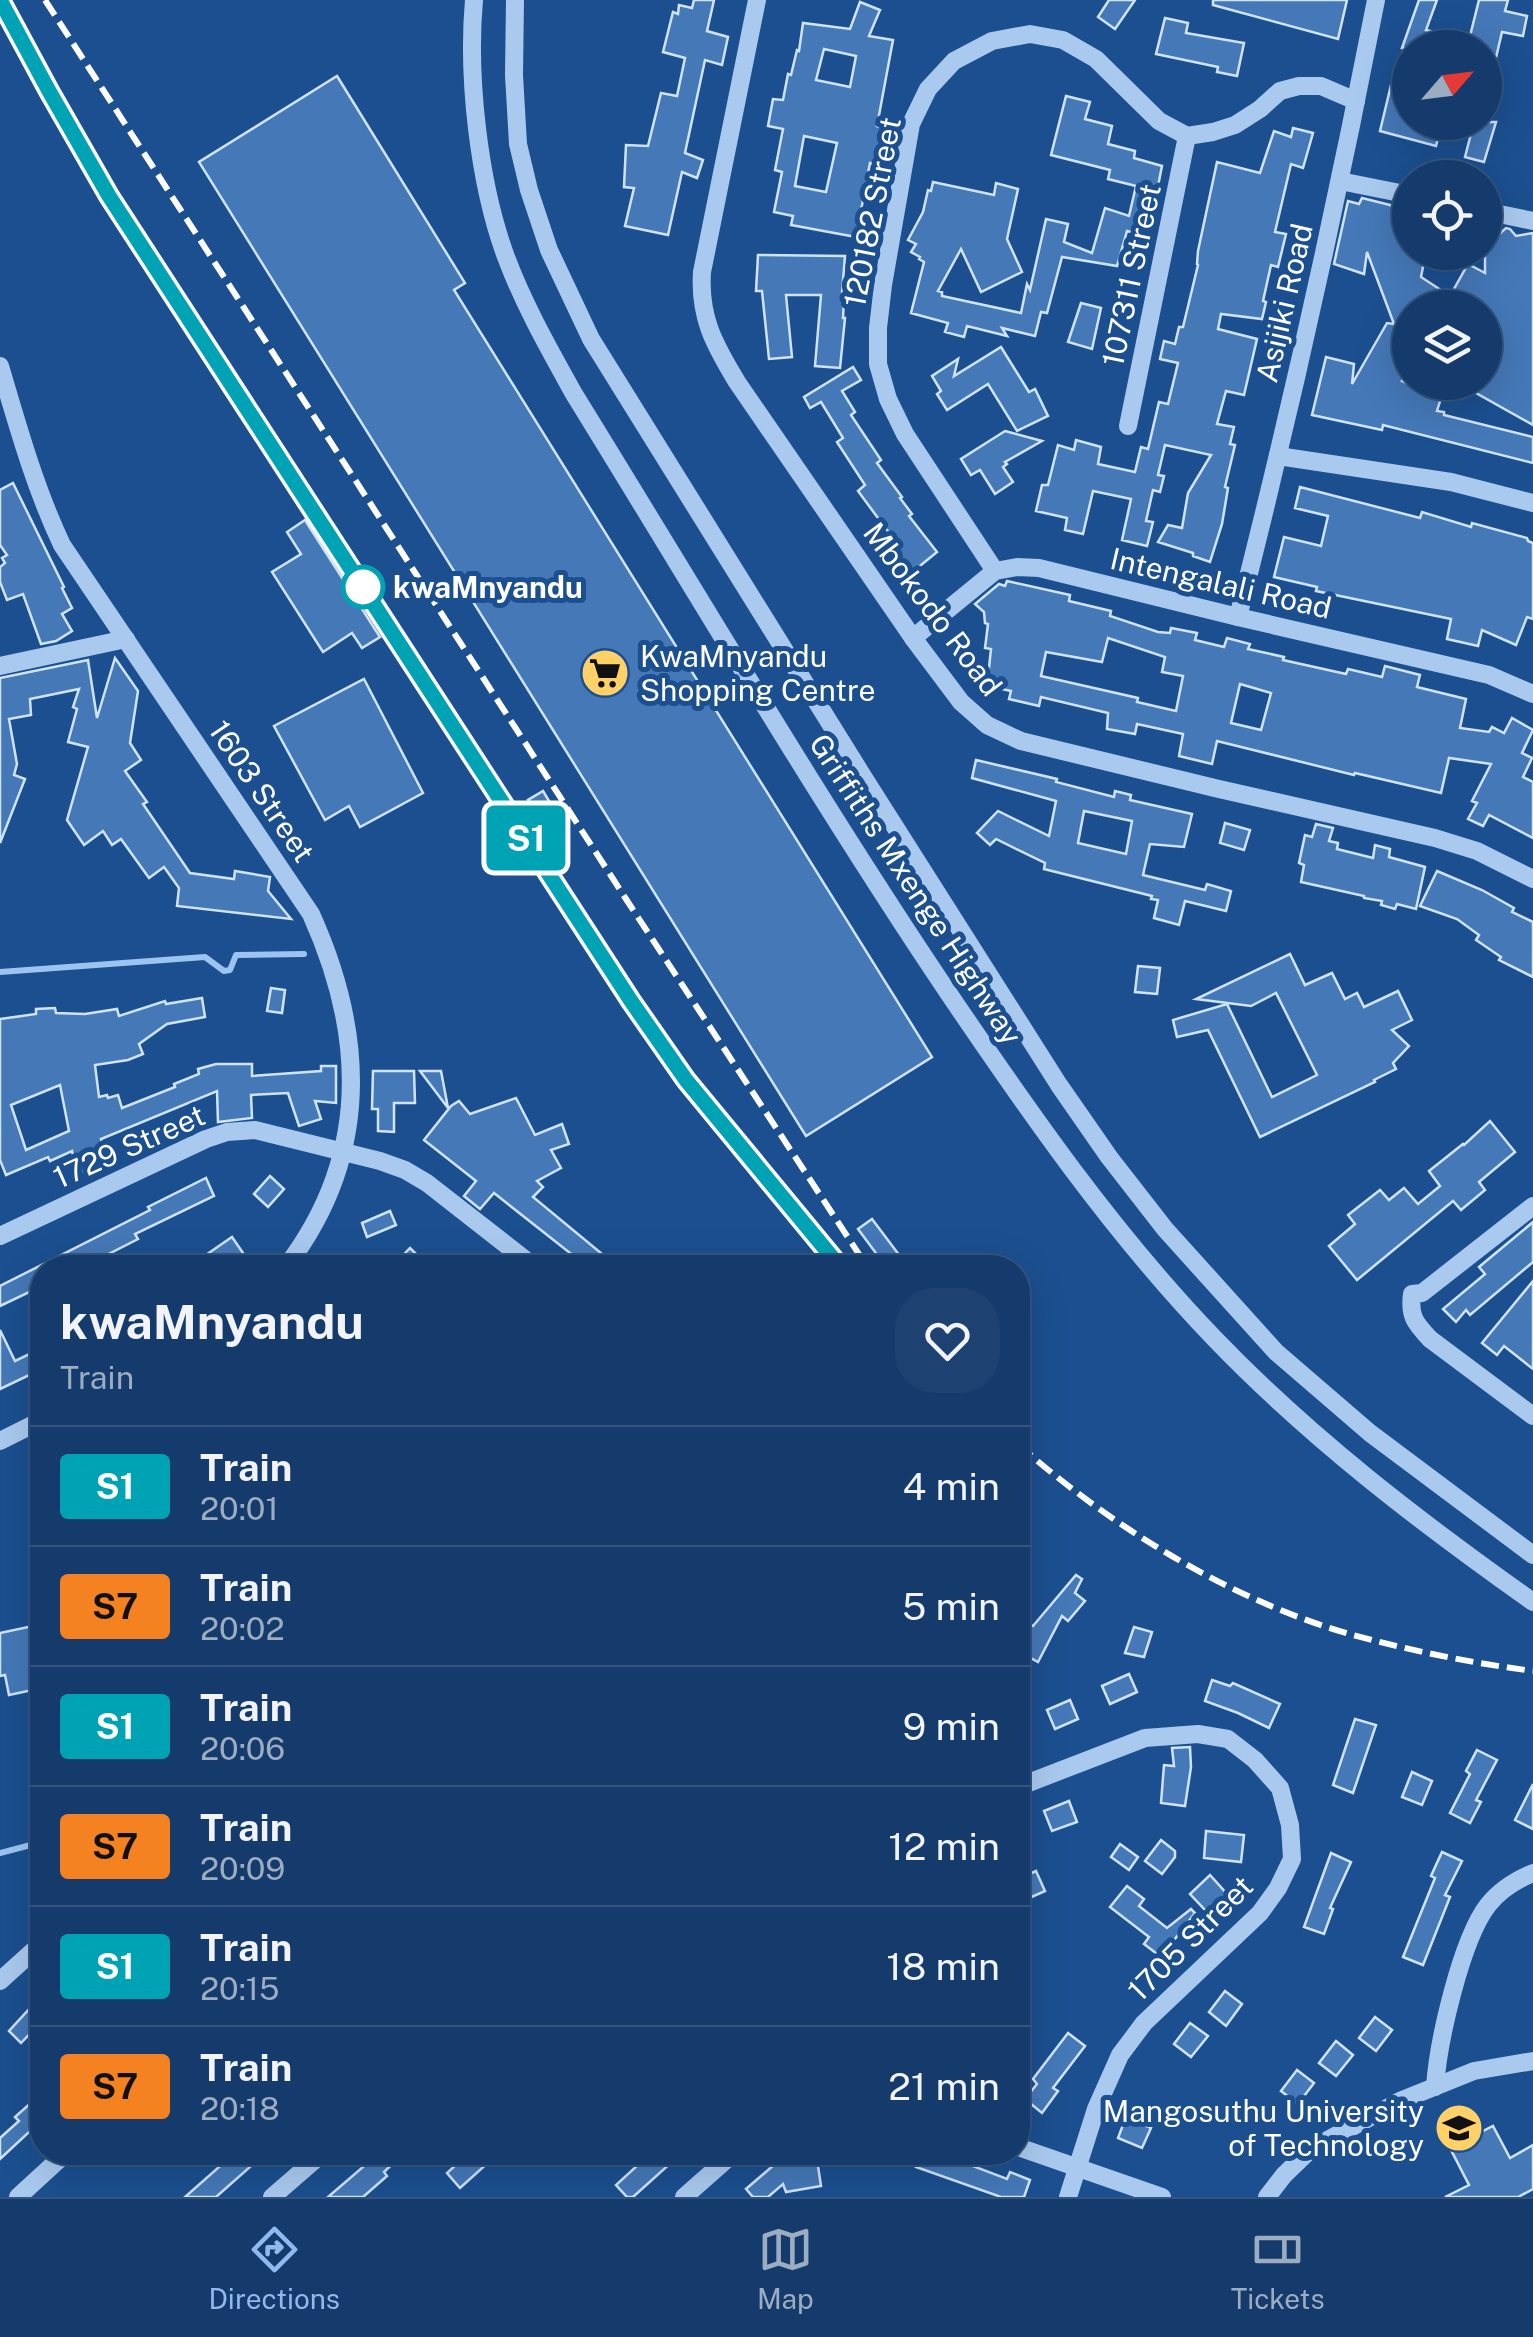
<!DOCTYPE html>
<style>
body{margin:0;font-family:"Public Sans",sans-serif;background:#1d4271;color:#f1f3f6;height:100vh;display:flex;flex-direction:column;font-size:38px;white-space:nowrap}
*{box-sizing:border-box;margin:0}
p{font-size:32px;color:#9dadc1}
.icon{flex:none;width:55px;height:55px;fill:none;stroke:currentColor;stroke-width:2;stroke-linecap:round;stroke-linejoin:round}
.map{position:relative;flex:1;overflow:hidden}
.sheet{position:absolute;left:30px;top:1255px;width:1000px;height:910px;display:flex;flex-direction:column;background:#143b6b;border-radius:40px;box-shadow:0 10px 40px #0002,0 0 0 2px #33557e}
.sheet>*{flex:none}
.badge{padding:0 20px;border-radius:8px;font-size:35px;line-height:65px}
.needle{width:65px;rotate:62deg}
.fabs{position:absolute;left:1392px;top:30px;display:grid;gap:20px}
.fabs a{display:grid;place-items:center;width:110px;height:110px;border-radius:50%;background:#143b6b;box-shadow:0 10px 40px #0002,0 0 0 2px #33557e;font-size:50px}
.map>.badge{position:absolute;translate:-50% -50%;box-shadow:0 0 0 5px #fff}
.round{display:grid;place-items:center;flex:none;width:105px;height:105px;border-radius:40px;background:#1d4271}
.headline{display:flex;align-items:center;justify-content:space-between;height:170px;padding:0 30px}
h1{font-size:48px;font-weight:700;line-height:75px}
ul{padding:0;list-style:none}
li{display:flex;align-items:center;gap:30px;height:120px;padding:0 30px;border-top:2px solid #33557e}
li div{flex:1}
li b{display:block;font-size:38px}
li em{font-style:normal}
li .badge{min-width:110px;font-weight:700;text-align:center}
.dock{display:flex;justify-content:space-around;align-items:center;height:140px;border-top:2px solid #33557e;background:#143b6b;font-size:28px;color:#9dadc1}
.dock a{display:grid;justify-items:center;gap:5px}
.dock .on{color:#90b9f0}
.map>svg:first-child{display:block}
</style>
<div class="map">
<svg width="1533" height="2197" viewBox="0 0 1533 2197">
<rect width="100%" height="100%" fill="#1b4f8f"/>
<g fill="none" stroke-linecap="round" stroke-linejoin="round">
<g stroke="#9cc4f0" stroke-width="6">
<path d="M0,972l205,-15 19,14 6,-1 6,-15 68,-1"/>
<path d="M0,1853l42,-11"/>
</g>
</g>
<g fill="#4478b7" stroke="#cfe3fa" stroke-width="2.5" fill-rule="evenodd">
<path d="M694,0h20l-7,31 21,6 -6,28 -17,-5 -20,93 18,7 -6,18 -15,-6 -14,63 -43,-9 9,-38 -10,-1 2,-42 22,1 13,-53 16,3 8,-38 -22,-6 10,-40 5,2 1,-9 13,3z"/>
<path d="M1109,0h26l-20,29 -17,-12z"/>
<path d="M1213,0h134l-9,39 -125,-34z"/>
<path d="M1419,0h18l-11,30 43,10 10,-40h29l-3,11 22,5 -4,20 -21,-4 -11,47 -6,-1v-30h-83z"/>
<path d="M860,2l20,8 -11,26 24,4 -16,86 11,3 -2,10 4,1 -6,26 -14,-3 -14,74 -65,-12 2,-9 -19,-4 8,-40 -7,-2 8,-41 -15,-3 5,-27 10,1 5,-26 3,1 6,-25 2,1 4,-28 47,6zM824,49l32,7 -6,31 -34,-7zM804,136l33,7 -11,49 -31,-6z"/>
<path d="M1165,18l23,5 -2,10 58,10 -7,33 -20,-4 1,-5 -62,-13z"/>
<path d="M337,76l128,207 -11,7 478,767 -126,79 -607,-974z"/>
<path d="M1391,85l19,5v32h32l-6,24 -56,-15z"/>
<path d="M1066,96l24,6 -5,17 27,7 -4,18 27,7 -1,7 28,8 -7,35 -7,-1 -17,32 -4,-1 -10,35 -55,-9 -15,56 -6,-1 -6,24 -33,-8 5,8 -40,-10 -3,11 -19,-5 3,-9 -37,-10 13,-51 -5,-3 1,-2 -9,-5 5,-8 -8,-4 15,-28 5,-22 3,1 2,-9 61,13 2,-12 22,6 -11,50 15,33 -41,20 -20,-43 -23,42 4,1v4l79,17 6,-29 3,6 16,-71 22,5 -4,18 28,11 13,-45 24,8 7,-30 -28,-7 2,-9 -59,-15z"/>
<path d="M1474,122h22l-12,40 -19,-5z"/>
<path d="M1293,128l20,5 -10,35 -12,-4 -16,68 11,2 -8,33 -7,-2 -8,36 3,1 -4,17 -41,-5 -3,15 39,10 -13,56 -18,-4 -9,33 17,3 -4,17 5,1 -10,42 3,1 -6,36 -12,38 -17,-6v-3l-35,-11 10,-17 14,3 6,-35 23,-38 -46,-10 -7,30 6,1 -4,16 -7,-2 -7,31 7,1 -6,24 -25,-6 9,-41 -38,-8 -10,43 -18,-4 2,-12 -31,-7 6,-26h6l10,-40 16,5 2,-10 25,7 -3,17 37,8 6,-25 7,2 11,-47 9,2 10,-41 -18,-4 4,-18 11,3 4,-17h4l15,-62 -1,-1 1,-13 19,-89 43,11 14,-42 17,6z"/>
<path d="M1362,198l48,12v42h16l-5,25 29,19 18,-32 17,9v-49l11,13 10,-9 4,1 6,7 17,-3v192l-64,-36 5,-7h11v-74h-75v61l-8,12 39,17 -4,13 7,1v3l89,22v26l-150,-38 -1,5 -70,-15 14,-58 28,7 -2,20 35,-61 7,1 -27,-72 -3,22 -30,-10 14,-63 11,3z"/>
<path d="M758,255l87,1 -3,37 2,6 -1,19h2l-5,50 -25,-2 6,-71h-35l6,62 -23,2 -7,-68h-6z"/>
<path d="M1081,303l20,5 -9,41 -24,-7z"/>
<path d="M1001,347l28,45 6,-3 13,27 -31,15 -29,-47 -41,26 -10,-16 4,-3 -9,-15 26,-17 -4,17z"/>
<path d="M853,367l8,13 -19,11 13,21 -4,3 30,45 -4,3 25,34 -2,1 12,16 -3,2 28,36 -27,22 -25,-31 7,-6 -34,-46 7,-6 -28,-43 6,-4 -22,-36 -11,6 -6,-11z"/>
<path d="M1005,431l37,10 -37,21 2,2 -4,3 10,15 -18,12 -15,-24 -9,5 -10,-16z"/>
<path d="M13,483l51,104 -2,1 10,20 -10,6 10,17 -16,10 -15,3 -18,-50 -16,6 -7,-18v-15l5,-4 -3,-5 5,-3 -7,-10v-55z"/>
<path d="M1300,487l120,31 2,-6 49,15 1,-4 55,15 1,3 5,2v76l-6,-2 -11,28 -34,-15 -4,16 -31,-7 4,-20 -135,-28 1,-4 -43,-10 10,-40 37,9 7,-30 -33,-8z"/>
<path d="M305,520l75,117 -18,11 -10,-15 -29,19 -51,-80 29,-18 -14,-22z"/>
<path d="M1007,581l63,14 -1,6 42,10 -1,5 48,16 12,1 1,-5 26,5 -2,7 29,7 3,-9 23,6 -2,5 36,8 -1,3 63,14 2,-5 34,8 3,-11 35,9 -3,12 49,12 -6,29 29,4 3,-5 12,6 8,-15 21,12 -11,23 10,5 -9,19 10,5v56l-44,-23 -6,11 -15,-7 9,-16 -5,-2 19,-37 -42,-6 -8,35 -86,-20 -1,2 -137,-34 -5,23 -33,-8 4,-22 -46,-10 -2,10 -28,-5 1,-16 -67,-16 -2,9 -30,-7 2,-8 -19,-4 -4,-10 3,-28 -6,-1 3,-24 -3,-1 -1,-11 -9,-8 24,-20 6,2zM1108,638l57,19 -3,15 21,4 -7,35 -39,-9 1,-4 -97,-22 5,-24 56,10zM1240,684l31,9 -10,37 -30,-7z"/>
<path d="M115,658l23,33 -8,52 11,17 -16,11 22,31 -4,2 47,69 44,6 1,-8 35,6 -2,14 23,28 -114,-13 2,-18 -15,-21 -15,11 -28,-39 -9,6 -9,-14 -19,14 -17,-25 21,-73 -20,-5 9,-33 -4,-2 6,-18 -49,10 1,16 -22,4 8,45 -3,11 11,4 -25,64v-165l88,-18 9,58z"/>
<path d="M364,679l59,114 -63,34 -11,-21 -24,14 -51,-94z"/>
<path d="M976,760l81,19 -1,3 58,15 1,-6 16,4 -1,5 62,14 -8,33 -34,-3 -7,31 62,15 2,-6 24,7 -5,20 -41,-10 -6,24 -25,-7 4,-18 -7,-1 1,-3 -108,-27 1,-6 -49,-24 -6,6 -13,-12 21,-22 51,25 7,-35 -84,-23zM1084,811l48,10 -6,33 -48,-11z"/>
<path d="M543,791l15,25 -14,9 -16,-25z"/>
<path d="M1225,823l25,7 -6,20 -24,-7z"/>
<path d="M1316,824l17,4 -4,13 9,2 -1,6 36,9 2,-13 15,4 -1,8 36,10 -9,42 -19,-5 -2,5 -14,-4 1,-4 -18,-3v-2l-63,-14 3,-17 -5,-2 6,-28 7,2z"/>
<path d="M1437,871l45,19 32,18 -2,4 21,10v55l-34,-17 2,-3 -25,-17 3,-5 -22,-16 -37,-13z"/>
<path d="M1290,954l15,31 27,-12 13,26 12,-6 7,14 34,-16 14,29 -20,10 17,16 -16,17 3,6 -22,11 1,2 -115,55 -52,-107 -31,7 -4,-17 54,-16 45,93 45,-22 -41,-82 -25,13 -55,-7z"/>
<path d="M1138,966l22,2 -3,26 -22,-2z"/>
<path d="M271,988l14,2 -3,23 -15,-2z"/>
<path d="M202,998l3,19 -38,7 -28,20 4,10 -15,6 -33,5 4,32 8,-2 1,3 10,-3 4,13 53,-21 -1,-3 25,-10 -1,-5 18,-5h36v12l69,-5v-5h15v37l-21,-2 6,18 -22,7 -11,-33 -37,2 1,23 -34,4 -1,-31 -116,48 9,30 -18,6 -2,-6 -13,4 -5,-22 -22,10 -2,-4 -42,18 -6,-15v-141l36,-5v-5l19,-1 1,5 29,1 32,-5 2,7 46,-15 1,3zM60,1085l9,46 -43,19 -15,-45z"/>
<path d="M373,1071h41l1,32h-21v29l-16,-1v-22h-6z"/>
<path d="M420,1071h21l7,37z"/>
<path d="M516,1098l19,37 27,-11 7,20 -18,6 10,18 -24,13 6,6 -10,10 86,71h-30l-95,-75 -14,16 -16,-13 12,-15 -52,-41 27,-34 8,-5 11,13z"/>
<path d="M1490,1121l25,31 -36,30 6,8 -24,20 -8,-9 -96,79 -28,-34 26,-22 -7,-9 32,-25 9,10 15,-12 14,16 22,-18 -11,-15 34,-27 1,1z"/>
<path d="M270,1176l14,13 -16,18 -14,-13z"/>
<path d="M206,1178l8,18 -79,38 3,5 -57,29h-39v18l-42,20v-20l150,-76 -2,-3z"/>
<path d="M390,1211l6,14 -29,12 -5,-14z"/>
<path d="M872,1219l37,49h-22l-29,-39z"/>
<path d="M1533,1222v40l-63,53 -4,-5 -10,12 -13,-13 42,-35 -6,-7z"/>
<path d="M232,1237l11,16 -21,15h-35z"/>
<path d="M410,1248l20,20h-39z"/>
<path d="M1533,1281v88l-29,-23 -7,9 -15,-12z"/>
<path d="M0,1330l15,31 27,-13v21l-42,20z"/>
<path d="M1076,1575l6,4 -7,14 10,8 -17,20 -6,-5 -24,46 -20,-11 13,-26 2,1z"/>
<path d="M42,1624v64l-33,7 -4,-20 -5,1v-43z"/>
<path d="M1134,1627l18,5 -8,25 -19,-4z"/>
<path d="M1129,1674l8,18 -27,12 -8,-18z"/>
<path d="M1212,1680l18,6 3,-3 47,21 -11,24 -31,-15 -33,-12z"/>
<path d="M1070,1700l8,19 -23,10 -8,-19z"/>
<path d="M1355,1719l21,6 -23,68 -20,-8z"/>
<path d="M1190,1747l1,20 -6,39 -24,-3 3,-38 10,1 -2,-18z"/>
<path d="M1477,1750l20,10 -21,40 5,2 -11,21 -20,-10 20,-39 -4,-3z"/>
<path d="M1412,1772l20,9 -10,24 -20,-8z"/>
<path d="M1533,1784v45l-18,-9z"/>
<path d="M1069,1801l8,21 -25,9 -8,-20z"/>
<path d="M1206,1831l38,4 -3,27 -37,-4z"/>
<path d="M1161,1840l14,11v6l-13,17 -17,-13z"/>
<path d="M1120,1844l18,13 -9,13 -18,-13z"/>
<path d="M1442,1852l20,9 -17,34 5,2 -27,68 -20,-8 32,-79 -4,-2z"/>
<path d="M1331,1853l20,9 -21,46 3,1 -9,25 -20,-7z"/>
<path d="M1036,1871l9,20 -27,12v-24z"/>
<path d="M1210,1875l17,19 -20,18 -17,-18z"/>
<path d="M1127,1886l17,13 -5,7 28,22 24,-19 4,4 -34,44 -17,-13 5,-7 -39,-30z"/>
<path d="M1225,1991l17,13 -16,22 -17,-14z"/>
<path d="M42,1995v26l-21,22 -12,-12z"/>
<path d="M1375,2017l17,13 -16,21 -17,-13z"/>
<path d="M1190,2023l18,13 -17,21 -17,-13z"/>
<path d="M1068,2033l17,13 -32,42 5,3 -16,22 -17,-14 12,-15 -4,-5z"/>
<path d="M1336,2041l17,14 -17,21 -17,-13z"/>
<path d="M1297,2070l17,13 -16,21 -17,-13z"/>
<path d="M33,2101l4,4 5,-3v18l-42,39v-21l19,-17 -4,-4z"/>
<path d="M1126,2117l25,11 -9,20 -24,-10z"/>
<path d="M1493,2126l17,32 23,-13v44l-15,8h-73l24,-12 -19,-37z"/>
<path d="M236,2152h31l-51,45h-31z"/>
<path d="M373,2152h32l-21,20 3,4 -24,21h-35l35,-30 -2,-3z"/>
<path d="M470,2152h30l-40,36 -13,-15z"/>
<path d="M652,2152h31l-50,45h-6l-11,-12z"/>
<path d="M789,2152h17l12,14 3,20 -35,6 -3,-8 -15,13h-15l-7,-8z"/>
<path d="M922,2152h14l71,27 3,-7 20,8 -6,17h-23l-85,-30z"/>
</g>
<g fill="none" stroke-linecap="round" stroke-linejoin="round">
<g stroke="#a9c9ee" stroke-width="18">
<path d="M474,0c-7,78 5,184 32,257 18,48 43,92 68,137 123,199 242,402 373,597 82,121 165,241 267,347 96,100 206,184 319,264"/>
<path d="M515,0l-1,75 4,69 11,46 20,60 42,89 273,439 195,307 50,72 56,72 111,123 94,81 163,122"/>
<path d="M757,0l-55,272c-3,45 12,72 35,110l176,256 48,64 26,23 34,16 198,48 216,49 42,13 56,28"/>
<path d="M1340,181l70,14"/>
<path d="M1485,211l48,10"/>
<path d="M0,366c18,61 35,122 62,179l249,369c55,122 59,244 -26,354"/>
<path d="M1128,426l59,-290"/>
<path d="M1278,456l173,26 82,21"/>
<path d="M995,571l-90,-137 -17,-35 -10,-35v-36l5,-43 28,-161 17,-35 26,-28 38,-20 38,-7 33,6 33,19 63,62 28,15 26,-4 22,-7 25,-16 20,-18 19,-5h22l35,15"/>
<path d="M1238,617c52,-204 98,-410 138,-617"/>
<path d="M913,638l82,-67 22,-4 22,1 199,49 251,58 44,19"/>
<path d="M0,666l126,-27"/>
<path d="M1533,1206l-111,87 -10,1c-3,22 3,29 18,45l103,77"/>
<path d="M0,1236l206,-97 21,-7 28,-2 125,31 25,9 22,13 109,85"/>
<path d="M0,1441l42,-21"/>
<path d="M1018,1787l127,-49 53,-4 30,5 27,21 25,28 10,37 2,34 -14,29 -18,25 -116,110 -24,32 -24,54 -28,88"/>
<path d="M0,1981l42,-38"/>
<path d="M1435,2087c3,-45 26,-147 53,-182 12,-15 28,-25 45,-32"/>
<path d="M1018,2147l144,50"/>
<path d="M18,2197l49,-45"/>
<path d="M272,2197l52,-45"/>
<path d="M684,2197l51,-45"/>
<path d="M1267,2197l17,-22 27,-26 91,-49 72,-29 59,-10"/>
</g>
<g stroke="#fff" stroke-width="6" stroke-dasharray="18 8" stroke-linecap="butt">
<path d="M0,0l49,91 60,104 522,806 55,79 155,188"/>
<path d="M45,0l581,899 242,369"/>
<path d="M1018,1444c93,83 214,157 335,191 59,16 119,28 180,36"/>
</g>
</g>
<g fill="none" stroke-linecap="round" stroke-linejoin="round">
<g stroke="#fff" stroke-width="22">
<path id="line" d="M0,0l49,91 60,105 522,805 55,79 155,188"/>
</g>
<use href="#line" stroke="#00a3b4" stroke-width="15"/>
</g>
<defs>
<g id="supermarket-disc" transform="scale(2.5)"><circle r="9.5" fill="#ffd166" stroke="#1b4f8f"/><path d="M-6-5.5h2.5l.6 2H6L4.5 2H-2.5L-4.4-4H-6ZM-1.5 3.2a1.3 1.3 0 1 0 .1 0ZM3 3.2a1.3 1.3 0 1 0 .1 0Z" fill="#111"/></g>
<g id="university-disc" transform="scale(2.5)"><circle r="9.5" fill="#ffd166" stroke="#1b4f8f"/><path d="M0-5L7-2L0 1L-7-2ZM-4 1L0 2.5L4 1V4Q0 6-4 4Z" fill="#111"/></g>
</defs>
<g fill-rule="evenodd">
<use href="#supermarket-disc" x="605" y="673"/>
<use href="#university-disc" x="1459" y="2128"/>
</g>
<circle fill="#fff" stroke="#00a3b4" stroke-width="5" cx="363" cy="587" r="20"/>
<g text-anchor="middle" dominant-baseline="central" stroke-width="10" stroke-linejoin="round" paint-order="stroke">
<g font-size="30" fill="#fff" stroke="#1b4f8f">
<text transform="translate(872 212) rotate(-79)">120182 Street</text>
<text transform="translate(1131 275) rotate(-78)">107311 Street</text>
<text transform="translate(1284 303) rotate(-77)">Asijiki Road</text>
<text transform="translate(1221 583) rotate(13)">Intengalali Road</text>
<text transform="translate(933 609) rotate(53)">Mbokodo Road</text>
<text transform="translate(262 791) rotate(56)">1603 Street</text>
<text transform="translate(916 889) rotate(57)">Griffiths Mxenge Highway</text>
<text transform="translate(129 1146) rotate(-24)">1729 Street</text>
<text transform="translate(1190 1938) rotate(-45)">1705 Street</text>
</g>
<g font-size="30" font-weight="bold" fill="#fff" stroke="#1b4f8f" text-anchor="start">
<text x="393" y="587">kwaMnyandu</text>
</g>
<g font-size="30" fill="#fff" stroke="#1b4f8f" text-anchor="start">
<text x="640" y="656">KwaMnyandu<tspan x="640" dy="34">Shopping Centre</tspan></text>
<text x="1424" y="2111" text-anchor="end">Mangosuthu University<tspan x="1424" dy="34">of Technology</tspan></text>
</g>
</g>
</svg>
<div class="fabs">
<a><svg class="needle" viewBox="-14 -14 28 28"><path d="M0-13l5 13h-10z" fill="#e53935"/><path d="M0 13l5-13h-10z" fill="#9dadc1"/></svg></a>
<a><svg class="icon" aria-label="locate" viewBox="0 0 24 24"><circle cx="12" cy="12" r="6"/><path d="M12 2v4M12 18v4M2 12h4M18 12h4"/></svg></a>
<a><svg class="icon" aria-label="layers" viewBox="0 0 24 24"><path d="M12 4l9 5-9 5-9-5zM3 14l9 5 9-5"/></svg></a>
</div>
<b class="badge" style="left:526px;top:838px;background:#00a3b4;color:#fff">S1</b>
<section class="sheet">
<div class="headline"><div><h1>kwaMnyandu</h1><p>Train</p></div><a class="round"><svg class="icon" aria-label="heart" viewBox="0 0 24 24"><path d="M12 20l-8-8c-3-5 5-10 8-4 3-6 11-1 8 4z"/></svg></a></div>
<ul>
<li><span class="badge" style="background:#00a3b4;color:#fff">S1</span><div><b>Train</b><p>20:01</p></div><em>4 min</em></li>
<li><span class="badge" style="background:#f58220;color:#111">S7</span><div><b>Train</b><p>20:02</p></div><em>5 min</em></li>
<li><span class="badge" style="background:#00a3b4;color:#fff">S1</span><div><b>Train</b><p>20:06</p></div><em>9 min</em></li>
<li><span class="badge" style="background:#f58220;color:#111">S7</span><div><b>Train</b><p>20:09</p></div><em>12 min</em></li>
<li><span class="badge" style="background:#00a3b4;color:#fff">S1</span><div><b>Train</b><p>20:15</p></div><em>18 min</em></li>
<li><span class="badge" style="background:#f58220;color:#111">S7</span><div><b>Train</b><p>20:18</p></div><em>21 min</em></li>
</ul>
</section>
</div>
<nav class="dock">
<a class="on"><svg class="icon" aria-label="directions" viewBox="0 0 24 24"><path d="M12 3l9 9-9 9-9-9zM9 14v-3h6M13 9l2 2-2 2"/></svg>Directions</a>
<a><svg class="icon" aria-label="map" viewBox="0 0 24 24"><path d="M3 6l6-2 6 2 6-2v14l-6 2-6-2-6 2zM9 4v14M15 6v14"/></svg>Map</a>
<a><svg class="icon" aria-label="tickets" viewBox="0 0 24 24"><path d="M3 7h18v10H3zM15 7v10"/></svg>Tickets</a>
</nav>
